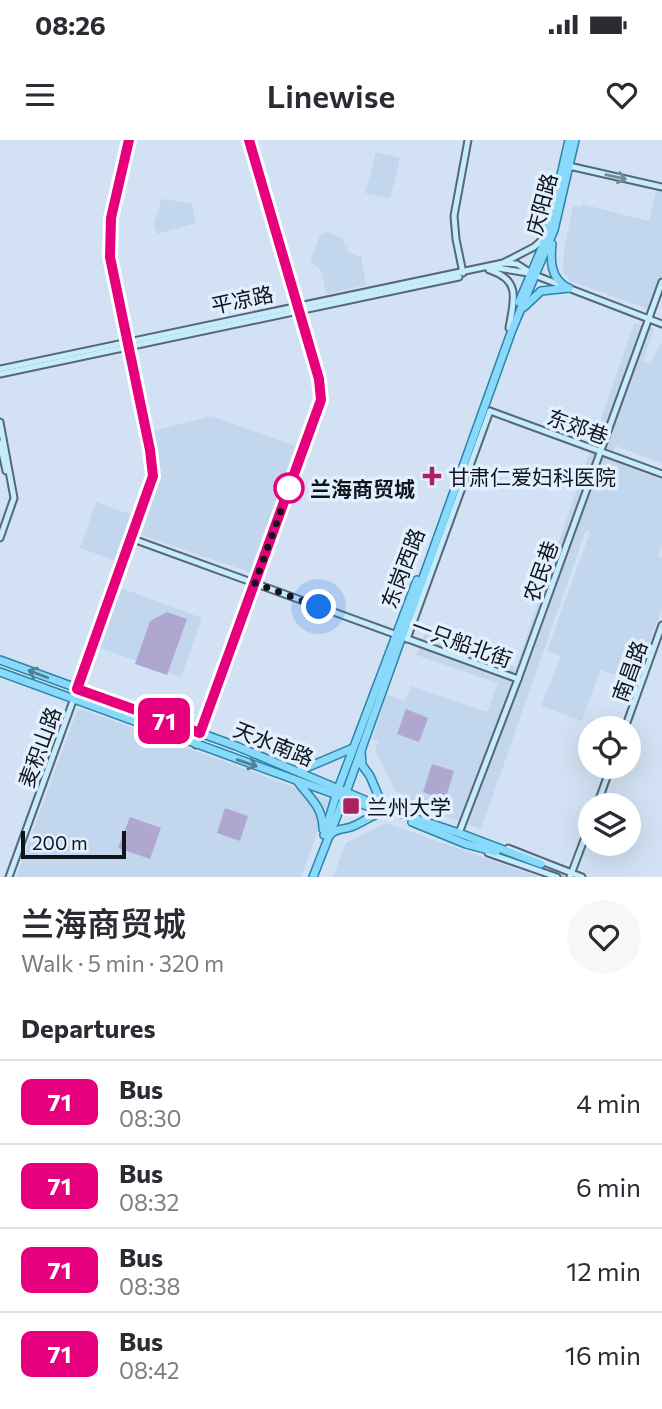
<!DOCTYPE html>
<meta charset="utf-8">
<style>
body{margin:0;font-family:Commissioner,"Noto Sans SC",sans-serif;background:#f7f7f7;color:#2b2b33;height:100vh;display:flex;flex-direction:column;font-size:26px;white-space:nowrap}
*{box-sizing:border-box;margin:0}
p{font-size:23px;color:#7c7c81}
.icon{flex:none;width:38px;height:38px;fill:none;stroke:currentColor;stroke-width:2;stroke-linecap:round;stroke-linejoin:round}
.map{position:relative;height:737px;overflow:hidden}
.side{display:flex;flex-direction:column;background:#fff;flex:1}
.side>*{flex:none}
.badge{padding:0 14px;border-radius:10px;font-size:24px;line-height:46px}
.buttons{position:absolute;left:578px;top:576px;display:grid;gap:14px}
.buttons a{display:grid;place-items:center;width:63px;height:63px;border-radius:50%;background:#fff;box-shadow:0 7px 28px #0002;font-size:35px}
.scale{position:absolute;left:21px;bottom:18px;width:105px;box-sizing:border-box;padding-left:7px;border:4px solid #10151b;border-top:0;font-size:19px;line-height:24px;white-space:nowrap;color:#10151b;-webkit-text-stroke:5px #e2effe;paint-order:stroke}
.you{position:absolute;width:35px;height:35px;margin:-18px;border:5px solid #fff;border-radius:50%;background:#1a73e8;box-shadow:0 0 0 10px #1a73e833}
.map>.badge{position:absolute;translate:-50% -50%;box-shadow:0 0 0 4px #fff}
h2{padding:0 21px;font-size:26px;line-height:63px}
.round{display:grid;place-items:center;flex:none;width:74px;height:74px;border-radius:37px;background:#f7f7f7}
.summary{display:flex;align-items:center;justify-content:space-between;height:119px;padding:0 21px}
h1{font-size:33px;font-weight:600;line-height:52px}
ul{padding:0;list-style:none}
li{display:flex;align-items:center;gap:21px;height:84px;padding:0 21px;border-top:2px solid #e1e1e2}
li div{flex:1}
li b{display:block;font-size:26px}
li em{font-style:normal}
li .badge{min-width:77px;font-weight:700;text-align:center}
.status{display:flex;justify-content:space-between;align-items:center;height:49px;padding:0 35px;background:#fff;direction:ltr}
.status svg{height:19px;fill:currentColor}
header{display:flex;justify-content:space-between;align-items:center;height:91px;padding:0 21px;background:#fff;font-size:32px;font-weight:600}
.map>svg:first-child{display:block}
</style>
<div class="status"><b>08:26</b><svg viewBox="0 0 49 12"><path d="M0 12V9h3v3zM5 12V6h3v6zM10 12V3h3v9zM15 12V0h3v12zM26 1h20v11H26zM47 4h2v5h-2z"/></svg></div>
<header><svg class="icon" aria-label="menu" viewBox="0 0 24 24"><path d="M4 6h16M4 12h16M4 18h16"/></svg>Linewise<svg class="icon" aria-label="heart" viewBox="0 0 24 24"><path d="M12 20l-8-8c-3-5 5-10 8-4 3-6 11-1 8 4z"/></svg></header>
<div class="map">
<svg width="662" height="737" viewBox="0 0 662 737">
<rect width="100%" height="100%" fill="#d2e2f4"/>
<g fill="#c2d6ee">
<path d="M376,12l24,6 -10,41 -25,-6z"/>
<path d="M657,47l5,1v88l-14,33 -78,-28 -7,-9 1,-21 9,-45 8,1 1,-3 67,17z"/>
<path d="M164,59l28,5 4,19 -39,11 -3,-10 7,-24z"/>
<path d="M326,91l18,8 -1,4 5,4 -1,4 12,6 2,-2 5,30 -40,9 -5,-24 -11,-8 11,-29 3,1z"/>
<path d="M634,183l20,6 -11,33 7,2 12,-22v121l-47,-17 -5,14 52,20v65l-4,11 4,1v52l-27,73 -35,-12 -18,51 -41,-15 20,-50 -14,-5 43,-119 -4,-2 -105,299 -80,-28 2,-7 -8,-3 -20,-40 3,-10 -6,-2 15,-44 18,6 6,-15 76,26 11,-29 -82,-28 9,-22 91,34z"/>
<path d="M211,276l90,32 -46,126 -114,-39 18,-57 -6,-47z"/>
<path d="M96,362l39,14 -16,46 -39,-14z"/>
<path d="M121,448l81,30 -21,59 -81,-29z"/>
<path d="M78,568l251,92 -28,77h-285z"/>
<path d="M386,683l26,9 126,45h-205l13,-34z"/>
</g>
<g fill="#b0a7d0">
<path d="M167,472l20,7 -20,56 -32,-11 15,-43z"/>
<path d="M406,569l22,9 -9,24 -22,-8z"/>
<path d="M432,624l22,7 -9,29 -22,-8z"/>
<path d="M225,668l23,8 -8,25 -23,-8z"/>
<path d="M130,677l31,11 -11,31 -32,-11z"/>
</g>
<g fill="none" stroke-linecap="round" stroke-linejoin="round">
<path stroke="#b5c3d3" stroke-width="7" stroke-dasharray="7 3.5" stroke-linecap="butt" d="M550,732l14,5"/>
<g stroke="#586676" stroke-width="9">
<g id="secondary">
<path d="M569,26l93,21"/>
<path d="M505,122l29,-15 10,-9"/>
<path d="M489,130l9,-2 30,5"/>
<path d="M492,131c30,10 21,32 17,57"/>
<path d="M463,133l-7,-34 -2,-23 14,-76"/>
<path d="M537,136l125,48"/>
<path d="M0,229l503,-106 14,1 14,9"/>
<path d="M0,234l459,-97"/>
<path d="M490,271l172,63"/>
<path d="M0,282l14,76 -14,40"/>
<path d="M0,303l6,28"/>
<path d="M133,399l385,140"/>
<path d="M407,499l83,-228"/>
<path d="M625,588l37,-103"/>
<path d="M196,605l125,-345 -2,-21 -70,-239"/>
<path d="M597,665l14,-39"/>
<path d="M459,693l59,-154 144,-397"/>
<path d="M508,708l74,29"/>
<path d="M488,713l69,24"/>
<path d="M9,737l142,-391 2,-10 -1,-15 -42,-204 1,-39 18,-78"/>
<path d="M570,737l20,-53"/>
</g>
</g>
<g stroke="#2b84a9" stroke-width="10">
<g id="primary">
<path d="M552,104c-2,18 -1,35 16,44"/>
<path d="M519,162l28,-66 22,-96"/>
<path d="M524,167l17,-16 28,-3"/>
<path d="M0,520l236,86 148,62 75,25 82,31"/>
<path d="M0,532l378,138"/>
<path d="M361,611l1,14 8,11 13,31"/>
<path d="M299,631l54,-23"/>
<path d="M298,642c12,16 25,25 25,47"/>
<path d="M412,682l54,22 30,8"/>
<path d="M324,695l14,-46 79,-209"/>
<path d="M330,695c6,-7 12,-5 21,-8 11,-4 19,-11 31,-15"/>
<path d="M313,737l31,-79 168,-468 42,-100 21,-90"/>
</g>
</g>
<use href="#secondary" stroke="#c4ecfc" stroke-width="5"/>
<use href="#primary" stroke="#88d9fa" stroke-width="7"/>
</g>
<defs><path id="oneway-shaft" d="M-6 0H5M1.5-3L5.5 0L1.5 3" fill="none" stroke-width="1.6" stroke-linecap="round" stroke-linejoin="round" transform="scale(1.75)"/></defs>
<use stroke="#738b97" href="#oneway-shaft" transform="translate(616 37) rotate(13)"/>
<g stroke="#528196">
<use href="#oneway-shaft" transform="translate(38 534) rotate(-159)"/>
<use href="#oneway-shaft" transform="translate(247 623) rotate(19)"/>
</g>
<g fill="none" stroke-linecap="round" stroke-linejoin="round">
<g stroke="#fff" stroke-width="16">
<path id="line" d="M129,0l-18,78 -1,39 40,193 3,26 -76,213 123,44 121,-333 -2,-21 -70,-239"/>
</g>
<use href="#line" stroke="#e6007e" stroke-width="10"/>
<path stroke="#10151b" stroke-width="7" stroke-dasharray="0 12.6" d="M289,348l-34,95 64,24"/>
</g>
<g fill="#ac2161" stroke="#e2effe" stroke-width="2.5">
<path d="M428.5 325.5h7v7h7v7h-7v7h-7v-7h-7v-7h7z"/>
<rect x="342" y="657" width="18" height="18" rx="3.5"/>
</g>
<circle fill="#fff" stroke="#e6007e" stroke-width="3.5" cx="289" cy="348" r="14"/>
<g text-anchor="middle" dominant-baseline="central" stroke-width="7" stroke-linejoin="round" paint-order="stroke">
<g font-size="21" fill="#10151b" stroke="#e2effe">
<text transform="translate(541 64) rotate(-75)">庆阳路</text>
<text transform="translate(242 159) rotate(-12)">平凉路</text>
<text transform="translate(578 286) rotate(20)">东郊巷</text>
<text transform="translate(402 428) rotate(-69)">东岗西路</text>
<text transform="translate(540 431) rotate(-70)">农民巷</text>
<text transform="translate(462 502) rotate(20)">一只船北街</text>
<text transform="translate(629 531) rotate(-70)">南昌路</text>
<text transform="translate(274 603) rotate(22)">天水南路</text>
<text transform="translate(39 607) rotate(-70)">麦积山路</text>
</g>
<g font-size="21" fill="#10151b" stroke="#e2effe" text-anchor="start">
<text x="448" y="336">甘肃仁爱妇科医院</text>
<text x="367" y="666">兰州大学</text>
</g>
<g font-size="21" font-weight="bold" fill="#10151b" stroke="#e2effe" text-anchor="start">
<text x="310" y="348">兰海商贸城</text>
</g>
</g>
</svg>
<div class="buttons">
<a><svg class="icon" aria-label="locate" viewBox="0 0 24 24"><circle cx="12" cy="12" r="6"/><path d="M12 2v4M12 18v4M2 12h4M18 12h4"/></svg></a>
<a><svg class="icon" aria-label="layers" viewBox="0 0 24 24"><path d="M12 4l9 5-9 5-9-5zM3 14l9 5 9-5"/></svg></a>
</div>
<div class="scale">200 m</div>
<div class="you" style="left:319px;top:467px"></div>
<b class="badge" style="left:164px;top:581px;background:#e6007e;color:#fff">71</b>
</div>
<section class="side">
<div class="summary"><div><h1>兰海商贸城</h1><p>Walk · 5 min · 320 m</p></div><a class="round"><svg class="icon" aria-label="heart" viewBox="0 0 24 24"><path d="M12 20l-8-8c-3-5 5-10 8-4 3-6 11-1 8 4z"/></svg></a></div>
<h2>Departures</h2>
<ul>
<li><span class="badge" style="background:#e6007e;color:#fff">71</span><div><b>Bus</b><p>08:30</p></div><em>4 min</em></li>
<li><span class="badge" style="background:#e6007e;color:#fff">71</span><div><b>Bus</b><p>08:32</p></div><em>6 min</em></li>
<li><span class="badge" style="background:#e6007e;color:#fff">71</span><div><b>Bus</b><p>08:38</p></div><em>12 min</em></li>
<li><span class="badge" style="background:#e6007e;color:#fff">71</span><div><b>Bus</b><p>08:42</p></div><em>16 min</em></li>
</ul>
</section>
